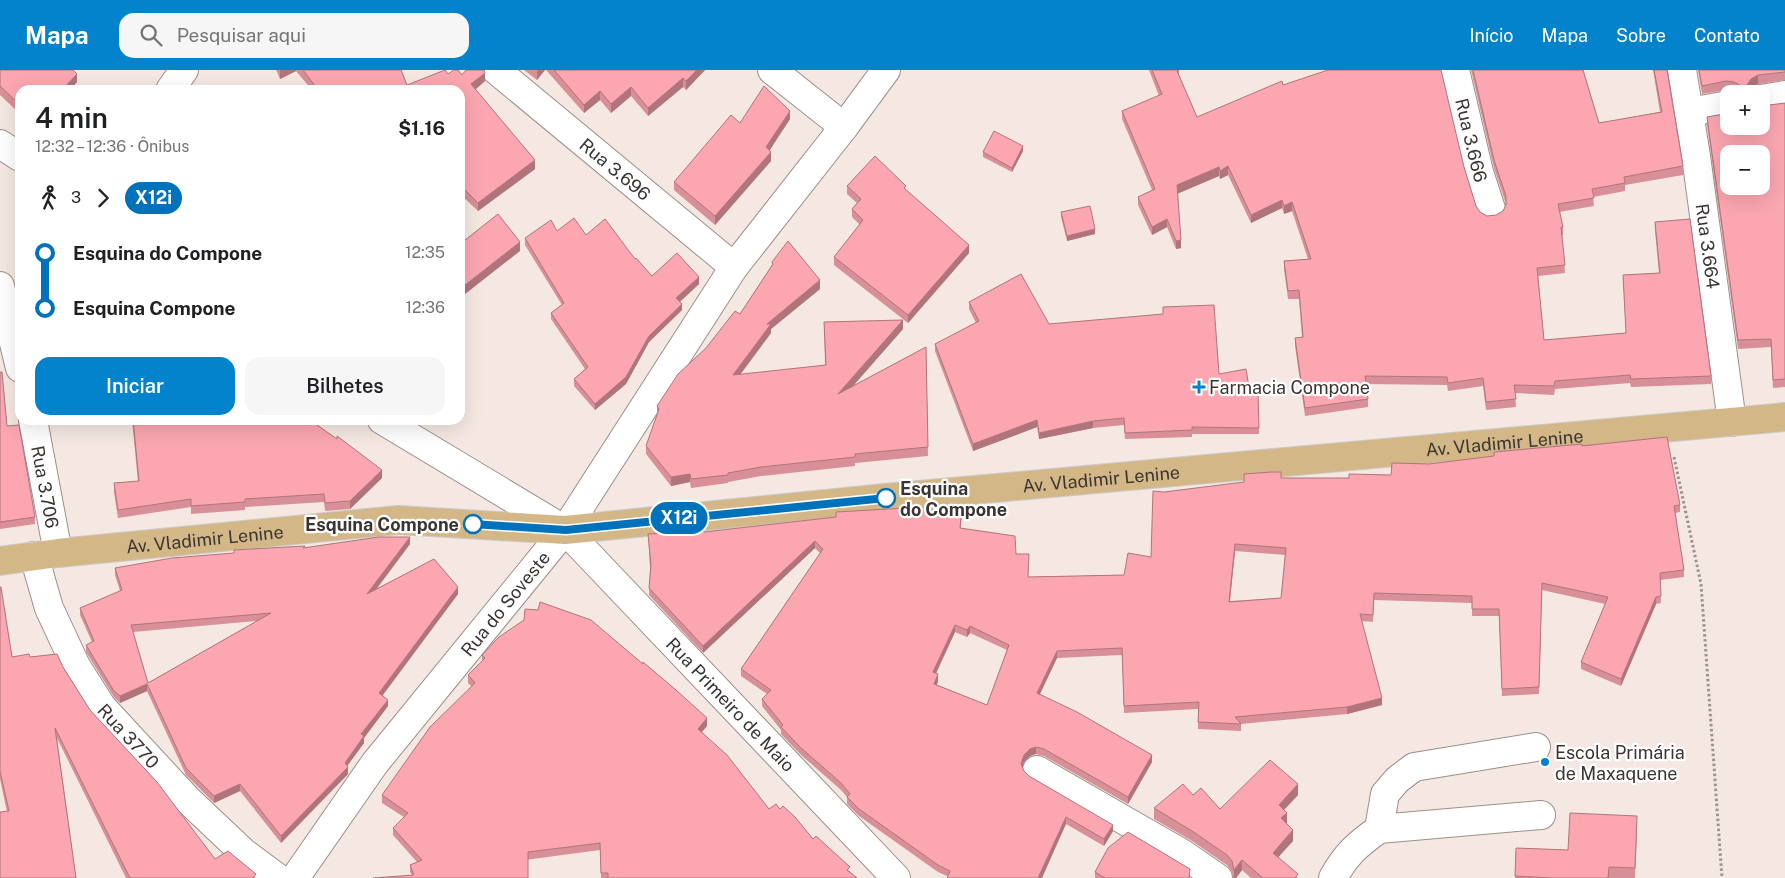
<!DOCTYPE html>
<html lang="pt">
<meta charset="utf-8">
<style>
body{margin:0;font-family:"Public Sans",sans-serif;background:#f6f6f6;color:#202124;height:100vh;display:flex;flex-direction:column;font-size:19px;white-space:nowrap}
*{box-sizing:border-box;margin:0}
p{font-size:16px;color:#757577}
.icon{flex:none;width:28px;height:28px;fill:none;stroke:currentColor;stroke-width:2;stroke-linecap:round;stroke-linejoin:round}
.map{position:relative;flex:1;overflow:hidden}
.panel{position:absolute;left:15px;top:15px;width:450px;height:340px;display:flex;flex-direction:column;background:#fff;border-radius:15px;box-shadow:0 5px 20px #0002}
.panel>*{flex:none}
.badge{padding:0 10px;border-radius:16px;font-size:18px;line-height:32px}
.controls{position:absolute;left:1720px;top:15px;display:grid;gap:10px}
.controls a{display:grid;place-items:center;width:50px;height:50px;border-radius:10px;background:#fff;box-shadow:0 5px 20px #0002;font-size:25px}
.map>.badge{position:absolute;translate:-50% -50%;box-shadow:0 0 0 2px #fff}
.legs{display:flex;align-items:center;gap:8px;height:55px;padding:0 20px;font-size:16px}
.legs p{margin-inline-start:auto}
.head{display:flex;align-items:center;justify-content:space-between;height:85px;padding:0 20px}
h1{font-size:28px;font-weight:600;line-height:38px}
.primary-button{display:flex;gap:10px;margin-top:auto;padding:10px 20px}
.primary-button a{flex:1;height:58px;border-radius:15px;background:#0283cb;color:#fff;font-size:20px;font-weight:600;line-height:58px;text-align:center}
.primary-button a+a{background:#f6f6f6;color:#202124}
ul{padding:0 20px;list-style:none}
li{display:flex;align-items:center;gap:18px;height:55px;font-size:19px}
li i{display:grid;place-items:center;width:8px;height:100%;margin:0 6px;background:currentColor}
li i::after{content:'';width:12px;height:12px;margin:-6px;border:4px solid;border-radius:50%;background:#fff}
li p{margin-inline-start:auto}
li:first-child i{background:linear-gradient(#0000 50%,currentColor 0)}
li:last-child i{background:linear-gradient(currentColor 50%,#0000 0)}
header{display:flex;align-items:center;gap:30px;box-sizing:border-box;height:70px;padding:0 25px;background:#0283cb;color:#fff}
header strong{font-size:24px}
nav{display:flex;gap:28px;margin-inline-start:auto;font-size:18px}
.search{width:350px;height:45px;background:#f6f6f6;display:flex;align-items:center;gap:12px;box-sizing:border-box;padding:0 18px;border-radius:15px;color:#757577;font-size:19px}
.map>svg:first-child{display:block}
</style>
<header>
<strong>Mapa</strong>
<div class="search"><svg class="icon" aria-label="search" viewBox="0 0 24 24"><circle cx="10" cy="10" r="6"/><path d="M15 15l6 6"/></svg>Pesquisar aqui</div>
<nav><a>Início</a><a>Mapa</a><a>Sobre</a><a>Contato</a></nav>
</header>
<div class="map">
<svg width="1785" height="808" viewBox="0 0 1785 808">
<rect width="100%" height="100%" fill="#f5e8e3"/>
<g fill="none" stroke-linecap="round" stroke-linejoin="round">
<g stroke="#9b8f8a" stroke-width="30">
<g id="minor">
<path id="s1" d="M496,0l238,197"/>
<path d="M772,0l72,57"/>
<path id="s2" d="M1455,0l24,102 12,37"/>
<path id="s3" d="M1682,0l14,86 36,266"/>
<path d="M170,20l14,-20"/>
<path d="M1761,29l24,-4"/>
<path d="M1689,42l40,-7"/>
<path d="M0,74l20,13"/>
<path d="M0,216l20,82"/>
<path id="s4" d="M33,350l25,133"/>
<path id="s5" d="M382,350l183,110 331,348"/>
<path id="s6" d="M34,486l15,52 27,58 26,41 86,93 55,52 35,26"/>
<path d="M1037,700l146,84 35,24"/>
<path d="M1379,759l6,-35 12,-14 17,-13 122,-20"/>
<path id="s7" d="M295,808l80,-115 190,-233 169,-263 110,-140 42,-57"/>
<path d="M1333,808c13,-24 24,-33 46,-49l162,-14"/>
</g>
</g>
<g stroke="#cccaca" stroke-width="30">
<g id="major">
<path id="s8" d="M0,491l58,-8 340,-33 167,10 320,-32 900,-81"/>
</g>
</g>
<path stroke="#9c938f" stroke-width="3" stroke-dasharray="2.5 2.5" stroke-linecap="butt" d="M1674,387l27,127 21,294"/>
<use href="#minor" stroke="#fff" stroke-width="28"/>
<use href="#major" stroke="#d4b787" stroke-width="28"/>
</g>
<g fill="#d88f97" fill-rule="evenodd">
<path d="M0,0l77,12 -57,8v24l-20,-19z"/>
<path d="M276,0h125l6,15 41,-11 14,1 23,6 -10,9 60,79 -57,42 -18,-17v-104h-148l-16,-19 -16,8z"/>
<path d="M524,0h21l-8,10z"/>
<path d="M546,0h159l-19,20 -3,-3 -35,29 -17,-20 -20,17 -11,-13 -16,13z"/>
<path d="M1149,0h30v5l18,42 86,-32 181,82 12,39 4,6 7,4 9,-1 7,-4 3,-7 -12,-36 -23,-98h112l16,53 61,-11 -7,-42h14l16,96v9l-58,10v6l-32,6 1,9 -35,6 4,15v8h-1l3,38 -27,3 6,64 82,-7 -3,-58 36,-2 -4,-42v-9l56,154v8l-80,3 -1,-4 -75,6 -1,6 -39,-2 1,14 -30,3 -3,-24 -35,5 -1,-6 -81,-1 2,15v8l-63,9 -10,-70v-8l7,-1 -3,-38h-11l-4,-30v-8l24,-2 -16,-48 -8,3 -2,-6 -31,15 -23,-48 -8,4 -1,-3 -42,17 4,55 -5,1 -9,-22 -15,8 -14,-30v-8l14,-7 -30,-71v-8l37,-15z"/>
<path d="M1698,0h87v10l-27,4 -7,3 -4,7h-8l-5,-4h-8l-24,4z"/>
<path d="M1785,33v284l-12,1 -2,-41 -33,2 -31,-224v-8z"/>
<path d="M790,49l-21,31 2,11 -56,64 -41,-35v-8l66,-59z"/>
<path d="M1023,81l-11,21 -29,-15v-5z"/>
<path d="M847,116l59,4 63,63 -61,70 -74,-58v-8l26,-32 -8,-8v-8l5,-6 -10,-9z"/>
<path d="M1061,142l34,22 -28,7 -6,-24z"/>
<path d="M557,161l29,4 49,24 17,17 47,8 -19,18 2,8 -33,32 -23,42 -31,26 -21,-24v-7l11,-10 -34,-50v-6l11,-8 -37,-60v-7z"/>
<path d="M772,192l48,27 -49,40v4l-31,42 85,-10 -1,-43 79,7 -50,57 73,-39 2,109 -73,7v3l-94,10 -33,6v1l-37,5 -1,-6 -19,4 -25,-32v-8l11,-32v-8l49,-58 34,-34 32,-49z"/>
<path d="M969,232l80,22 170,50 31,19h8l1,41h-67v3l-67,2 -1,-14 -31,3 -54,11 -2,-12 -64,24 -38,-100v-7l41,-21 -7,-14z"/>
<path d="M0,302l7,54 28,91v7l-35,5z"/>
<path d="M132,350h178l72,58 -32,31 -25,2 -1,-9 -79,5v3l-54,4v-7l-73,11 -4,-26v-9l24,-1z"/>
<path d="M1582,376l98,59v7l-5,1 9,57v7l-24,3 1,23 -5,1 -35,82 -40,-17v-7l24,-58 -63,-14 -3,104 -37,2 -3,-80h-27v-13l-98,-3 -1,22 -11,-1 20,84 -35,9 -106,10v7l-43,-2v-20l-74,4 -2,-58 -65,3 -17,36 112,68 -24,42 -84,-48 -8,-2 -6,2 -6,6 -2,5 2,4 5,5 84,55 -9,15 -38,-22 -119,52 -9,-4 -79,-56 -12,-12v-7l-6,-7 -41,-36 -19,-20v-4l-19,-24v-7l5,-5 -26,-18v-7l79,-116 -5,-5 -112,105 -54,-58 1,-26 -2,-35 56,-2 202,-20 56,1 -1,15 55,26 12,23 96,-2 27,-18 13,-65 117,-14h68l42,-3 38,-11zM1235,481l50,4 -4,43 -51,3zM955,562l12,5 3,-4 37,17 -20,55 -50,-20 1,-4 -2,-7z"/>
<path d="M410,474l-34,46 82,4 -75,101 5,11 -24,32v5l-17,23 1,8 -67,69 -41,-52 -26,12 -28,-28 -39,-84 -27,12 -6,-6 -28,-45v-7l6,-3 -12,-27v-7l40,-17 -5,-16v-7l190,-20zM257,551l-109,62 -15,-51z"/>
<path d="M0,517l12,70h18l33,10 27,43 125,149 41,19h-130l-69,-140 19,140 -69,-66 -7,-33z"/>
<path d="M482,585l225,71 -5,6 67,77h11l77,69h-256l-1,-28 -188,25 -2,-3v-7l7,-3 -24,-27v-7l11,-11 -22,-14v-8l90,-108 -4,-4v-8l14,-14z"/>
<path d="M1193,725l27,14 78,-14 -14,15 3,13v1l6,17 -15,16 20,21h-47l-9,-8 -6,8h-3l-1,-6 -5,-7 -35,-24 -38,-22v-11z"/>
<path d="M1637,759l-2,49h-120l1,-30 52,2z"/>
<path d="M1095,802l95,6h-95z"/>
</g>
<g fill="#b0747b">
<path d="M280,0h16v1l-16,8z"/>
<path d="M538,0h7l-8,10v-8z"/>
<path d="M697,0h8l-19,20v-9z"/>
<path d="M485,3v8l-14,12v-9z"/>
<path d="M77,4v8l-7,8h-8z"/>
<path d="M1758,5v9l-7,3 -4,7h-1l1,-9 4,-6z"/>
<path d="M683,8v9l-35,29v-8z"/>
<path d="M631,17v9l-20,17v-9z"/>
<path d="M600,21v9l-16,13v-8z"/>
<path d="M790,41v8l-24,37v-9z"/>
<path d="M1023,76v5l-11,21v-4z"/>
<path d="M771,82v9l-56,64v-9z"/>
<path d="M535,90v9l-57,42v-8z"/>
<path d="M1228,96v9l-8,4v-8z"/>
<path d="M1219,97v9l-42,18v-9z"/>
<path d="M1282,130v8l-31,15v-8z"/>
<path d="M1292,132v9l-8,3v-8z"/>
<path d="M1167,149v8l-15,8v-8z"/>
<path d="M1095,159v5l-28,7v-5z"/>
<path d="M1181,170v8l-5,1v-8z"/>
<path d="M520,172v9l-60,47v-9z"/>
<path d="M969,175v8l-61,70v-8z"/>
<path d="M699,207v7l-23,21v-7z"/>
<path d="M820,210v9l-49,40v4l-38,51v-9l34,-51z"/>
<path d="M682,234v6l-33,32 -23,42 -31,26v-6l54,-68z"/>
<path d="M903,250v9l-65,74v-9z"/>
<path d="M1037,350v7l-64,24v-7z"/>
<path d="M1093,351v7l-54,11v-6z"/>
<path d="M382,400v8l-32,31v-8z"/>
<path d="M690,404v8l-19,4v-9z"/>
<path d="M410,467v7l-43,57v-7z"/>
<path d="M815,471v7l-112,105v-7z"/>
<path d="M1235,474v7l-6,57v-6z"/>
<path d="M458,517v7l-79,106v-7z"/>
<path d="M1656,527v7l-35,82v-7z"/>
<path d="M955,555v7l-22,47v-7z"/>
<path d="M970,556v7l-3,4v-7z"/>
<path d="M1057,581v7l-20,42v-7z"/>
<path d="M938,604v7l-4,10v-7z"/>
<path d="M147,614v7l-27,12v-7z"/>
<path d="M1382,628v7l-35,9v-7z"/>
<path d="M388,630v6l-24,32v5l-19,26v-6l16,-29z"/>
<path d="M707,648v8l-9,10v-7z"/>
<path d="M1036,677v7l-6,2 -6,6 -3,9v-7l3,-9 6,-6z"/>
<path d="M1152,685v7l-24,42v-7z"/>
<path d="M348,697v7l-67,69v-7z"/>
<path d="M240,714v7l-26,12v-7z"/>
<path d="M1298,714v11l-19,20v-10z"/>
<path d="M1287,743v10l-6,6v-11z"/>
<path d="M1066,747v7l-24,54h-4z"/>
<path d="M1113,755v6l-9,15v-7z"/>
<path d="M1293,760v11l-20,22v-10z"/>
<path d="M1242,790v10l-6,8h-2v-8z"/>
</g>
<g fill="#fba6b0" stroke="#b0747b" fill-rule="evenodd">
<path d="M0,0h73l4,4 -15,16h-42v15l-20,-19z"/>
<path d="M303,0h98l6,15 38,-15 3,4 6,-4h4l4,5 4,-5h18l1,3 -14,11 64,76 -57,43 -18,-18v-95h-142z"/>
<path d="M554,0h143l-11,11 -3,-3 -35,30 -17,-21 -20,17 -11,-13 -16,14z"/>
<path d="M1152,0h27l-2,1 20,46 85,-36 1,4 45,-15h113l23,97 12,39 4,6 7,4 9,-1 7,-4 3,-6v-9l-12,-36 -21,-90h110l16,53 63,-11 -8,-42h13l16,96 -59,11 1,6 -33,6 2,9 -36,6 5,23h-2l4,38 -28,3 7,72 82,-7 -3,-58 37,-2 -5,-51 35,-3 21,157 -80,3 -1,-4 -75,6 -1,5 -40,-1 2,14 -30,3 -3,-24 -35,5 -1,-6 -82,-1 3,23 -63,9 -10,-70 8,-1 -4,-47 -11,1 -4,-30 27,-2 -19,-57 -8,4 -2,-6 -31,15 -23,-49 -8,5 -1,-4 -42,18 4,55 -5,1 -9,-22 -15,8 -14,-30 17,-8 -33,-78 40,-17z"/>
<path d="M1699,0h86v2l-27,3 -7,4 -4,6 -1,9h-2l-3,-8 -7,-4 -8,-1 -24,5z"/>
<path d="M764,16l26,25 -24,36 5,5 -56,64 -41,-34 57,-67 9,8z"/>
<path d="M1785,33v276l-12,1 -2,-41 -33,1 -31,-223 22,-4v13h32v-20zM1729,84h32v32h-32z"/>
<path d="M994,61l29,15 -11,22 -29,-16z"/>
<path d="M875,86l31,30 -2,2 65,57 -61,70 -74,-58 29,-37 -11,-11 9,-10 -14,-13z"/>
<path d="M1090,136l5,23 -28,7 -6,-24z"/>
<path d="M498,144l22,28 -60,47v-45z"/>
<path d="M574,148l12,17 19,-16 30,40 1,-1 16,18 25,-23 22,24 -23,21 6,6 -33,32 -23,41 -31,27 -21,-25 14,-12 -37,-54 13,-10 -39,-65 26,-18 6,11z"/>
<path d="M788,171l32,39 -53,44h4l-38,51 93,-10 -2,-43 79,-2 -65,74 88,-47 2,100 -73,7v3l-94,10 -33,6v2l-37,4 -1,-5 -19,3 -25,-31 13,-37 -2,-3 21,-32 28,-26 29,-37 5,3 33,-50 -1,-2z"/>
<path d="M1021,204l28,50 114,-10v-7l51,-2 5,69 27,-5 4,24h8l1,35 -67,-1v3l-67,3 -1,-15 -31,3 -54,12 -2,-13 -64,24 -38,-100 44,-23 -10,-19z"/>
<path d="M0,302h2l5,54 12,-1 16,92 -35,5z"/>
<path d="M133,350h177l27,19v-3l45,34 -32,31 -25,2 -1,-9 -79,5v3l-54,4v-7l-73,11 -4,-27 25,-2z"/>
<path d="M1667,367l13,68 -6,1 10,64 -24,3 1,23 -5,1 -35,82 -40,-17 27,-65 -66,-14 -3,104 -37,2 -3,-80h-27v-13l-98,-3 -1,22 -13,-1 22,84 -35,9 -112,10 6,7 -43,-2 1,-20 -75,4 -2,-58 -65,3 -20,42 40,19 75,43 -24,42 -84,-48 -8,-2 -6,2 -6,6 -3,9 3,7 5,5 84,49 -9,14 -38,-22 -28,61h-91l3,-7 -12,-6 -79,-56 -12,-12 3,-3 -9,-11 -41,-36 -19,-20 2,-2 -21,-26 9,-9 -30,-21 82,-120 -8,-8 -112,105 -54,-58 2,-23 -3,-31 56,-3v1l132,-15v-5l70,-4v4l56,-6 -2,22 55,8 1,18h13l-1,23 96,-2 4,-22 23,4 2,-66 11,1 80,-10v-8l27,-2h10v6h68v-4l42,1 1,-12 37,1 65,-8v-4l88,-8v2zM1235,474l51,4 -5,50 -52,4zM955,555l12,5 3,-4 39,19 -22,60 -53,-21 4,-10 -5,-2z"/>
<path d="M379,467h31l-43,57 67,-35 24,28 -79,106 9,7 -27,34 3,2 -19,27 3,4 -67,69 -41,-52 -26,12 -28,-28 -39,-84 -27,12 -6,-5 -28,-46 8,-4 -14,-33 42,-18 -7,-22 57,-10 62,-5v-3l71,-4 -2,2zM271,543l-123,70 -17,-58z"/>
<path d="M0,517h1l11,70 17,-3 1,3 27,-3 6,13 27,43 67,72 58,77 13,-8 28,23 -3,4h-123l-75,-150 21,150h-76v-66l9,-1 -9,-40z"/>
<path d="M540,532l51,18 52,44v-2l33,28 31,28 -9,11 29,26 42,54 7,-5 4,5 3,-3 12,11 18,22 3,-3 34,31 -3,3 10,8h-249v-5h-7l-1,-30 -72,9v26h-155l41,-3 -4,-10 12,-5 -29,-32 15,-15 -26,-18 48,-68 45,-44 -7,-8 17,-17 -3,-3 17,-18 25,-17 1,-11 13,1z"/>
<path d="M1270,690l28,24 -19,21 8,8 -6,5 12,12 -20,23 25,21 -3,4h-32l-21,-18 -8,10 -2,-9 -5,-6 -35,-24 -38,-23 29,-24 10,11 8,-7 19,21z"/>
<path d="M1570,743l67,3 -2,52 -26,-1 -1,11h-56l-37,-2 1,-28 52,2z"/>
<path d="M1128,762l62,37 -1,9h-84l-10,-6 13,-24z"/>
</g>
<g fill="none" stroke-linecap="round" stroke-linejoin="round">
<g stroke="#fff" stroke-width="11">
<path id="line-1" d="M473,454l93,6 320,-32"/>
</g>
<use href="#line-1" stroke="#0072bc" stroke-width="8"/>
</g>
<g fill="#0283cb" stroke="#fff" stroke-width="2">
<path d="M1196.5 309.5h5v5h5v5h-5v5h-5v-5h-5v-5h5z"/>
<circle cx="1545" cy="692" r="5"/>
</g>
<g fill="#fff" stroke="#0072bc" stroke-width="2.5">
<circle cx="886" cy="428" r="9"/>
<circle cx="473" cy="454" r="9"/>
</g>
<g text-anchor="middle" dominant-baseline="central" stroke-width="4.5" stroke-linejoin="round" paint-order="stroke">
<g font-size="18" fill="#3a3533" stroke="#fff">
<text stroke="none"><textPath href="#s2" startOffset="72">Rua 3.666</textPath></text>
<text stroke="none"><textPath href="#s1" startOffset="155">Rua 3.696</textPath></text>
<text stroke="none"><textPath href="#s3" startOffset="178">Rua 3.664</textPath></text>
<text stroke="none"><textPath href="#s8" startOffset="1511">Av. Vladimir Lenine</textPath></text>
<text stroke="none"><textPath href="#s8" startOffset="1106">Av. Vladimir Lenine</textPath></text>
<text stroke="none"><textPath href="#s4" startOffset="68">Rua 3.706</textPath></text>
<text stroke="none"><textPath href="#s8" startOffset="206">Av. Vladimir Lenine</textPath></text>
<text stroke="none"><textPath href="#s7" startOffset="346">Rua do Soveste</textPath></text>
<text stroke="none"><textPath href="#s5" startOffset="454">Rua Primeiro de Maio</textPath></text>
<text stroke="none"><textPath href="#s6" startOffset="206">Rua 3770</textPath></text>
</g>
<g font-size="18" fill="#3a3533" stroke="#fff" text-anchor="start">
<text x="1209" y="317">Farmacia Compone</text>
<text x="1555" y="682">Escola Primária<tspan x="1555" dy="21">de Maxaquene</tspan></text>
</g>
<g font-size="18" font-weight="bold" fill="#3a3533" stroke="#fff" text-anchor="start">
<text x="900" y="418">Esquina<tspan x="900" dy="21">do Compone</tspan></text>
<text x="459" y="454" text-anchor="end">Esquina Compone</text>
</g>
</g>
</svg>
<div class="controls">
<a>+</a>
<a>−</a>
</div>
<b class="badge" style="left:679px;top:448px;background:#0072bc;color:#fff">X12i</b>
<section class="panel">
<div class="head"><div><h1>4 min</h1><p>12:32 – 12:36 · Ônibus</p></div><b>$1.16</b></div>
<div class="legs"><svg class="icon" aria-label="walk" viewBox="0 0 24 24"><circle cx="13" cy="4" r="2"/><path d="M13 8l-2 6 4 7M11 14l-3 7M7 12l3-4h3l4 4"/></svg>3<svg class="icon" aria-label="forward" viewBox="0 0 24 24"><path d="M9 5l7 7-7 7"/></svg><b class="badge" style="background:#0072bc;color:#fff">X12i</b></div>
<ul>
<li><i style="color:#0072bc"></i><b>Esquina do Compone</b><p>12:35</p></li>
<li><i style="color:#0072bc"></i><b>Esquina Compone</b><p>12:36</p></li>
</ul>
<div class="primary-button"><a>Iniciar</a><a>Bilhetes</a></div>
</section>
</div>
